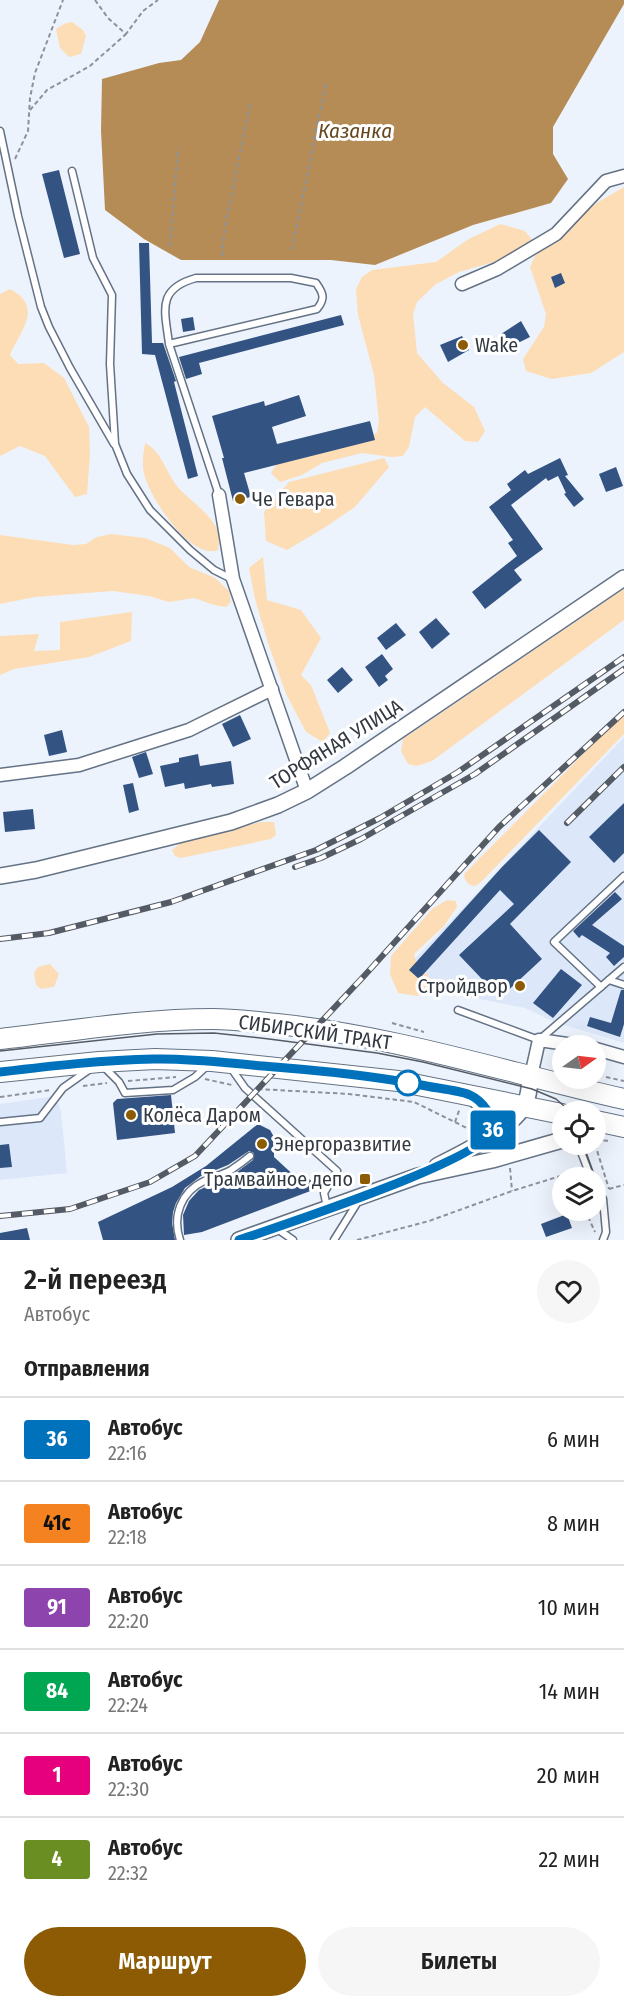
<!DOCTYPE html>
<html lang="ru">
<meta charset="utf-8">
<style>
body{margin:0;font-family:"Fira Sans Condensed",sans-serif;background:#f6f6f6;color:#222;height:100vh;display:flex;flex-direction:column;font-size:22px;white-space:nowrap}
*{box-sizing:border-box;margin:0}
p{font-size:20px;color:#767676}
.icon{flex:none;width:33px;height:33px;fill:none;stroke:currentColor;stroke-width:2;stroke-linecap:round;stroke-linejoin:round}
.map{position:relative;height:1240px;overflow:hidden}
.drawer{display:flex;flex-direction:column;background:#fff;flex:1}
.drawer>*{flex:none}
.badge{padding:0 12px;border-radius:4px;font-size:21px;line-height:39px}
.needle{width:39px;rotate:76deg}
.fabs{position:absolute;left:552px;top:1035px;display:grid;gap:12px}
.fabs a{display:grid;place-items:center;width:54px;height:54px;border-radius:50%;background:#fff;box-shadow:0 6px 24px #0002;font-size:30px}
.map>.badge{position:absolute;translate:-50% -50%;box-shadow:0 0 0 3px #fff}
h2{padding:0 24px;font-size:22px;line-height:54px}
.round{display:grid;place-items:center;flex:none;width:63px;height:63px;border-radius:32px;background:#f6f6f6}
.summary{display:flex;align-items:center;justify-content:space-between;height:102px;padding:0 24px}
h1{font-size:28px;font-weight:600;line-height:45px}
.primary-button{display:flex;gap:12px;margin-top:auto;padding:12px 24px}
.primary-button a{flex:1;height:69px;border-radius:36px;background:#8c5b04;color:#fff;font-size:24px;font-weight:600;line-height:69px;text-align:center}
.primary-button a+a{background:#f6f6f6;color:#222}
ul{padding:0;list-style:none}
li{display:flex;align-items:center;gap:18px;height:84px;padding:0 24px;border-top:2px solid #e0e0e0}
li div{flex:1}
li b{display:block;font-size:22px}
li em{font-style:normal}
li .badge{min-width:66px;font-weight:700;text-align:center}
.map>svg:first-child{display:block}
</style>
<div class="map">
<svg width="624" height="1240" viewBox="0 0 624 1240">
<rect width="100%" height="100%" fill="#edf3fc"/>
<g fill="#dce8fa">
<path d="M624,737v306l-70,-21 -29,-14 -132,-26z"/>
<path d="M56,1096l5,15 6,62 -67,7v-76z"/>
</g>
<g fill="#fdddb5">
<path d="M72,22l11,8 3,6 -5,18 -12,3 -9,-9 -4,-19 10,-6z"/>
<path d="M624,187v165l-33,21 -39,6 -26,-8 -3,-12 21,-32 2,-13 -16,-47 5,-11 60,-52z"/>
<path d="M500,224l25,7 8,10 -25,17 -49,14 -23,12 -19,18 -4,12 4,39 26,30 31,24 11,24 -7,11 -13,-1 -40,-34 -10,10 -6,30 -6,9 -12,1 -29,-4 -40,10 -20,12 -22,7 -9,-9 6,-10 100,-30 2,-12 -5,-46 -16,-60 -2,-26 6,-12 10,-7 64,-8 31,-22z"/>
<path d="M10,289c34,18 11,41 0,66l8,9 26,-1 20,15 25,49 1,27 -3,40 -12,3 -30,-41 -25,-10 -20,10v-162z"/>
<path d="M145,443c16,8 21,28 31,42 13,16 33,26 42,46 2,6 1,12 0,19 -26,11 -65,-49 -72,-70 -5,-13 -3,-24 -1,-37z"/>
<path d="M384,458l5,9 -34,40 -31,21 -37,22 -21,-9 -2,-29 25,-30z"/>
<path d="M111,534l34,4 25,10 19,19 26,11 14,13 2,11 -5,5 -12,-2 -20,-7 -25,4 -20,-6 -36,-5 -78,6 -35,7v-69l73,10 13,-1 11,-7z"/>
<path d="M263,557l4,43 34,10 20,28 -20,37 10,10 19,48 -7,9 -17,-10 -20,-38 -18,-51 -13,-44 -6,-31z"/>
<path d="M624,589v31l-192,141 -15,5 -9,-2 -7,-13 2,-12z"/>
<path d="M132,612l-1,29 -42,16 -75,12 -14,6v-39l39,-2 -5,17 26,-1v-28z"/>
<path d="M624,713v21l-144,149 -5,3c-8,-1 -10,-5 -11,-12z"/>
<path d="M261,822h13l2,13 -5,4 -90,19 -6,-2 -3,-6 10,-8z"/>
<path d="M447,900l9,1 1,6 -13,19 -30,28 3,11 14,14 -2,12 -12,5 -19,-3 -8,-19 1,-18 41,-47z"/>
<path d="M50,964l9,10 -5,13 -13,2 -5,-4 -2,-12 4,-6z"/>
</g>
<path fill="#b58c55" d="M219,0h405v4l-71,123v27l15,25 -17,24 -78,22 -98,40 -44,-5h-150l-37,-21 -39,-29 -4,-79 1,-52 57,-16 22,-3 19,-18z"/>
<g fill="#335383">
<path d="M59,170l21,84 -16,4 -22,-84z"/>
<path d="M139,243h10l3,100h11l13,38 -2,1 24,94 -10,3 -33,-124 -13,-1z"/>
<path d="M561,273l4,10 -10,5 -4,-11z"/>
<path d="M341,315l3,10 -145,38 3,11 -16,5 -7,-22z"/>
<path d="M193,317l2,13 -12,2 -2,-13z"/>
<path d="M521,321l9,16 -22,11 -7,-14z"/>
<path d="M462,336l7,14 -21,12 -8,-17z"/>
<path d="M299,395l7,21 -34,11 5,17 93,-23 5,19 -131,33 7,24 -18,4 -11,-43h2l-12,-42 52,-15 1,5z"/>
<path d="M560,458l8,17 -3,1 19,23 -10,8 -10,-13 2,-1 -8,-17 -10,5 -2,-3 -35,27 32,44 -29,21 8,10 -37,29 -13,-17 45,-36 -9,-13 5,-3 -24,-33 22,-17 -4,-6 18,-14 3,4z"/>
<path d="M616,467l7,19 -17,6 -7,-18z"/>
<path d="M436,618l14,16 -18,15 -13,-17z"/>
<path d="M396,623l10,12 -20,15 -9,-12z"/>
<path d="M382,654l11,15 -8,7 3,4 -9,7 -14,-20z"/>
<path d="M342,667l11,13 -15,13 -11,-13z"/>
<path d="M240,715l11,24 -18,8 -11,-23z"/>
<path d="M62,730l5,22 -18,4 -5,-21z"/>
<path d="M146,752l7,22 -14,4 -7,-21z"/>
<path d="M198,754l2,12 31,-5 3,23 -22,3 -1,-3 -26,5 -1,-6 -19,4 -5,-21 19,-4v-4z"/>
<path d="M133,783l6,27 -10,3 -6,-28z"/>
<path d="M624,803v50l-10,10 -25,-26z"/>
<path d="M33,809l2,20 -30,3 -2,-20z"/>
<path d="M539,830l32,32 -61,62 32,35 -42,39 -41,-43 55,-51 -14,-14 -81,89 -10,-9 93,-103z"/>
<path d="M615,892l7,7 -30,26 32,21v11l-10,9 -8,-9 4,-4 -28,-18 -3,3 -6,-7z"/>
<path d="M561,969l21,16 -29,33 -20,-15z"/>
<path d="M621,990h3v34l-4,13 -33,-11 3,-9 21,6z"/>
<path d="M171,1095l4,38 -58,7 -4,-37 4,-4z"/>
<path d="M258,1124l12,6 4,7v20l25,23 5,-4 17,11 -119,45 -18,3 -1,-20 6,-14 10,-11 34,-15 20,-15 1,-7 -5,-2 -21,14 -27,11 -16,12 -9,15 -3,9 -1,11 3,17h-72l-5,-18 74,-35 34,-21z"/>
<path d="M9,1144l3,23 -12,1v-23z"/>
<path d="M567,1214l5,14 -26,9 -5,-13z"/>
<path d="M27,1228l3,12h-30v-7z"/>
</g>
<g fill="none" stroke-linecap="round" stroke-linejoin="round">
<g stroke="#647285" stroke-width="9">
<g id="service">
<path d="M0,131l18,85 23,91 8,20 21,41 44,76"/>
<path d="M72,171l21,87 19,37 -2,69 5,80 12,30 23,36 40,40 24,20 18,9"/>
<path d="M169,344c-4,-33 -13,-55 27,-66h95l25,5c8,11 9,16 1,26l-148,35 50,151"/>
<path d="M609,980l15,5"/>
<path d="M601,987l-47,-45 70,-66"/>
<path d="M458,1010l81,30 85,-73"/>
<path d="M104,1067l15,15 6,11 48,-3 22,-13 13,-12"/>
<path d="M231,1068l14,20 92,83 -13,22 3,14"/>
<path d="M0,1122l40,-4 23,-30 27,-19"/>
<path d="M578,1144l13,34"/>
<path d="M596,1188l7,11 3,33 -3,8"/>
<path d="M276,1228l17,12"/>
<path d="M180,1240c-8,-24 1,-48 24,-59 9,-4 18,-6 27,-11 6,-4 13,-9 19,-14"/>
<path d="M334,1240l25,-40"/>
</g>
</g>
<g stroke="#647285" stroke-width="15">
<g id="minor">
<path d="M462,284l35,-15 59,-35 50,-53 18,-5"/>
<path d="M219,495l14,84 74,212"/>
<path d="M0,775l79,-10 110,-35 83,-41"/>
<path d="M596,1049l28,8"/>
<path d="M531,1076l8,-36 42,6"/>
</g>
</g>
<g stroke="#647285" stroke-width="18">
<g id="tertiary">
<path d="M0,876l36,-6 195,-48 47,-17 29,-14 38,-24 279,-189"/>
<path d="M472,1097c12,9 27,23 18,39"/>
<path d="M437,1166c26,-13 69,-34 86,-58 6,-8 6,-23 8,-32"/>
<path d="M239,1240l179,-64 74,-16 70,-20"/>
</g>
</g>
<g stroke="#647285" stroke-width="22">
<g id="primary">
<path d="M0,1039c71,-8 142,-20 213,-20 21,0 43,3 64,5 118,12 231,49 347,75"/>
<path d="M0,1072l99,-10 56,-3 57,2 186,20 164,33"/>
<path d="M596,1121l28,6"/>
</g>
</g>
<g stroke="#8c929b" stroke-width="2" stroke-dasharray="4.5 3" stroke-linecap="butt">
<path d="M95,0l13,18 18,16 17,-23 15,-11"/>
<path d="M30,110l17,-20 43,-24 36,-32"/>
<path d="M15,159l13,-28 2,-33 5,-25 28,-73"/>
<path d="M170,246l8,-98"/>
<path d="M292,250l34,-167"/>
<path d="M222,256l3,-30 25,-122"/>
<path d="M392,1023l32,9"/>
<path d="M606,1077l18,4"/>
<path d="M205,1079l27,6"/>
<path d="M128,1081l48,-4"/>
<path d="M83,1086l24,-3"/>
<path d="M258,1089l91,5 65,8 59,29"/>
<path d="M0,1097l51,-7"/>
<path d="M455,1122l5,-14"/>
<path d="M596,1140l15,1"/>
<path d="M595,1144l14,45"/>
<path d="M510,1168l2,23"/>
<path d="M609,1189l15,-4"/>
<path d="M585,1210l10,22"/>
<path d="M357,1240l72,-19 83,-30 58,-18 3,5"/>
</g>
<use href="#service" stroke="#fff" stroke-width="6"/>
<use href="#minor" stroke="#fff" stroke-width="12"/>
<use href="#tertiary" stroke="#fff" stroke-width="15"/>
<use href="#primary" stroke="#fff" stroke-width="20"/>
<g stroke="#555b64" stroke-width="1.5">
<path d="M0,1051l157,-17 57,-1 55,6 108,14 46,9 109,27 24,10 15,13"/>
<path d="M583,1144l20,55"/>
</g>
<g stroke="#555b64" stroke-width="6">
<g id="rail">
<path d="M567,823l57,-56"/>
<path d="M295,867l26,-9 40,-19 114,-65 149,-105"/>
<path d="M0,939l49,-6 122,-31 145,-52 64,-32 78,-46 166,-115"/>
<path d="M0,1216l70,-7 80,-27 45,-26 170,-181 134,-148 125,-115"/>
</g>
</g>
<use href="#rail" stroke="#fff" stroke-width="4" stroke-dasharray="11" stroke-linecap="butt"/>
</g>
<g fill="none" stroke-linecap="round" stroke-linejoin="round">
<g stroke="#fff" stroke-width="14">
<path id="line" d="M0,1072c51,-6 103,-12 154,-13 37,-1 73,4 109,7 53,4 106,9 158,19 13,3 38,5 49,10 11,5 27,23 22,36 -10,29 -215,96 -253,109"/>
</g>
<use href="#line" stroke="#0072bc" stroke-width="9"/>
</g>
<g fill="#8c5b04" stroke="#fff" stroke-width="2">
<circle cx="463" cy="345" r="6"/>
<circle cx="240" cy="499" r="6"/>
<circle cx="520" cy="986" r="6"/>
<circle cx="131" cy="1115" r="6"/>
<circle cx="262" cy="1144" r="6"/>
<rect x="359" y="1173" width="12" height="12" rx="3"/>
</g>
<circle fill="#fff" stroke="#0072bc" stroke-width="3" cx="408" cy="1083" r="12"/>
<g text-anchor="middle" dominant-baseline="central" stroke-width="6" stroke-linejoin="round" paint-order="stroke">
<g font-size="20" fill="#333942" stroke="#fff" text-anchor="start">
<text x="475" y="345">Wake</text>
<text x="252" y="499">Че Гевара</text>
<text x="508" y="986" text-anchor="end">Стройдвор</text>
<text x="143" y="1115">Колёса Даром</text>
<text x="274" y="1144">Энергоразвитие</text>
<text x="353" y="1179" text-anchor="end">Трамвайное депо</text>
</g>
<g font-size="20" fill="#333942" stroke="#fff">
<text transform="translate(336 744) rotate(-32)">ТОРФЯНАЯ УЛИЦА</text>
<text transform="translate(315 1032) rotate(8)">СИБИРСКИЙ ТРАКТ</text>
</g>
<g font-size="21" font-style="italic" fill="#66481e" stroke="#fff">
<text x="355" y="131">Казанка</text>
</g>
</g>
</svg>
<div class="fabs">
<a><svg class="needle" viewBox="-14 -14 28 28"><path d="M0-13l5 13h-10z" fill="#e53935"/><path d="M0 13l5-13h-10z" fill="#767676"/></svg></a>
<a><svg class="icon" aria-label="locate" viewBox="0 0 24 24"><circle cx="12" cy="12" r="6"/><path d="M12 2v4M12 18v4M2 12h4M18 12h4"/></svg></a>
<a><svg class="icon" aria-label="layers" viewBox="0 0 24 24"><path d="M12 4l9 5-9 5-9-5zM3 14l9 5 9-5"/></svg></a>
</div>
<b class="badge" style="left:493px;top:1130px;background:#0072bc;color:#fff">36</b>
</div>
<section class="drawer">
<div class="summary"><div><h1>2-й переезд</h1><p>Автобус</p></div><a class="round"><svg class="icon" aria-label="heart" viewBox="0 0 24 24"><path d="M12 20l-8-8c-3-5 5-10 8-4 3-6 11-1 8 4z"/></svg></a></div>
<h2>Отправления</h2>
<ul>
<li><span class="badge" style="background:#0072bc;color:#fff">36</span><div><b>Автобус</b><p>22:16</p></div><em>6 мин</em></li>
<li><span class="badge" style="background:#f58220;color:#111">41с</span><div><b>Автобус</b><p>22:18</p></div><em>8 мин</em></li>
<li><span class="badge" style="background:#8e44ad;color:#fff">91</span><div><b>Автобус</b><p>22:20</p></div><em>10 мин</em></li>
<li><span class="badge" style="background:#00a651;color:#fff">84</span><div><b>Автобус</b><p>22:24</p></div><em>14 мин</em></li>
<li><span class="badge" style="background:#e6007e;color:#fff">1</span><div><b>Автобус</b><p>22:30</p></div><em>20 мин</em></li>
<li><span class="badge" style="background:#6b8e23;color:#fff">4</span><div><b>Автобус</b><p>22:32</p></div><em>22 мин</em></li>
</ul>
<div class="primary-button"><a>Маршрут</a><a>Билеты</a></div>
</section>
